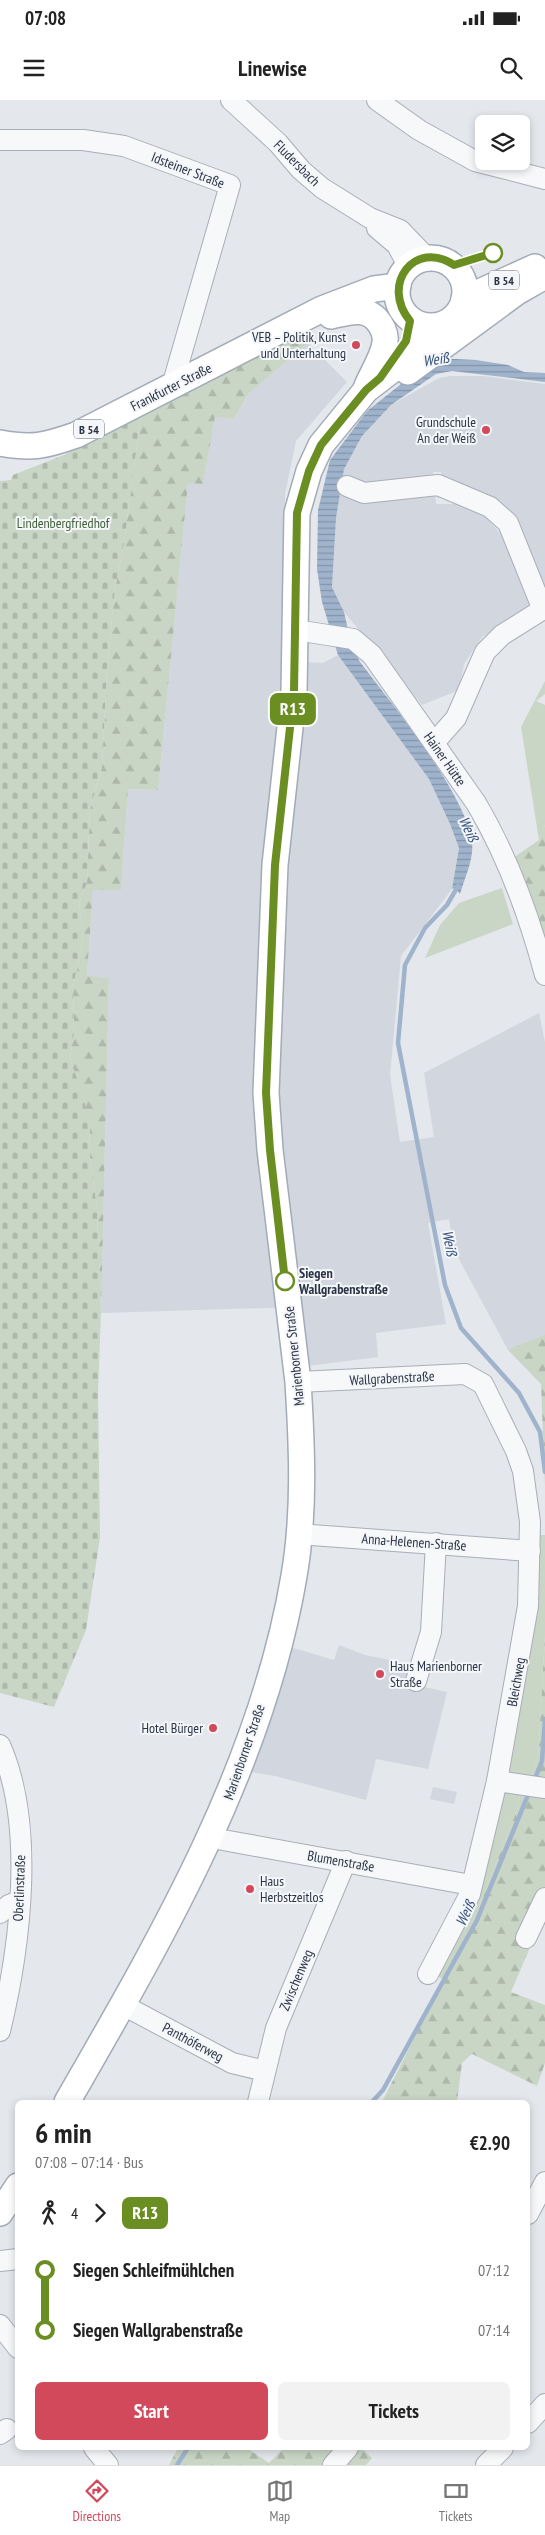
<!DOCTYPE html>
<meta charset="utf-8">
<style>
body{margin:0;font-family:"PT Sans Narrow",sans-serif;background:#f2f2f2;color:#222;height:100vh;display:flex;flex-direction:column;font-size:19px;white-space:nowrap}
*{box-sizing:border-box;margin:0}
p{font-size:16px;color:#767676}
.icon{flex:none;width:28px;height:28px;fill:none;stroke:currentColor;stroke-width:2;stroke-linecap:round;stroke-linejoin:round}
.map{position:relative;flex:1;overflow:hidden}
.panel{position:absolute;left:15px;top:2000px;width:515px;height:350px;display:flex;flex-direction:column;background:#fff;border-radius:8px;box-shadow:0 2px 8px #0003}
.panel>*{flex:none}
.badge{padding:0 10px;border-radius:8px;font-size:18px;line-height:32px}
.controls{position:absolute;left:475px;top:15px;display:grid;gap:10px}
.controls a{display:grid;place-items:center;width:55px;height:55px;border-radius:8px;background:#fff;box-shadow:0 2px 8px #0003;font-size:25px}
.map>.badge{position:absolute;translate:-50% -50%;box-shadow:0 0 0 2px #fff}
.legs{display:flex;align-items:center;gap:8px;height:55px;padding:0 20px;font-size:16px}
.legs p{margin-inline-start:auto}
.summary{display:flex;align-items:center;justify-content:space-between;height:85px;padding:0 20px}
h1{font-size:28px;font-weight:800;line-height:38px}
.cta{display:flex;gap:10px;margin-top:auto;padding:10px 20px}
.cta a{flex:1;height:58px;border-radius:8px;background:#d1495b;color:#fff;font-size:20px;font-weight:800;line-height:58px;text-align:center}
.cta a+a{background:#f2f2f2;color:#222}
ul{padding:0 20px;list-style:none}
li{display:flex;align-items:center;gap:18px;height:60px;font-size:19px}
li i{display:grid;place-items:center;width:8px;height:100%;margin:0 6px;background:currentColor}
li i::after{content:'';width:12px;height:12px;margin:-6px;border:4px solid;border-radius:50%;background:#fff}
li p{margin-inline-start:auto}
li:first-child i{background:linear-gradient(#0000 50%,currentColor 0)}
li:last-child i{background:linear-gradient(currentColor 50%,#0000 0)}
.status{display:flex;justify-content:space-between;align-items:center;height:35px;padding:0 25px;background:#fff;direction:ltr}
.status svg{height:14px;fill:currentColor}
header{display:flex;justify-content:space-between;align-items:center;height:65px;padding:0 20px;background:#fff;font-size:22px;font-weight:800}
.tabs{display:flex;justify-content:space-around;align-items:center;height:70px;border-top:1px solid #e0e0e0;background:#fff;font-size:14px;color:#767676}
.tabs a{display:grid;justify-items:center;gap:2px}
.tabs .selected{color:#d1495b}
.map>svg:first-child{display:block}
</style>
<div class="status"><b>07:08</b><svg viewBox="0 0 49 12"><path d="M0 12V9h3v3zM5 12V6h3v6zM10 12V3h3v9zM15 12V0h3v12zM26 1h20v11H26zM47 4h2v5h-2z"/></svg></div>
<header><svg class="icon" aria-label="menu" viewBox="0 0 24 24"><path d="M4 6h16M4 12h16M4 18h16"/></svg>Linewise<svg class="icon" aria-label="search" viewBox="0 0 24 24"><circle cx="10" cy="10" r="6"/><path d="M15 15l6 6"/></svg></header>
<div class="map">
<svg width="545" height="2365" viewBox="0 0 545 2365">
<defs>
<pattern id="forest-firs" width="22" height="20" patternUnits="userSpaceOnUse" patternTransform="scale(1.25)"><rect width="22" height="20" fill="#c9d6c5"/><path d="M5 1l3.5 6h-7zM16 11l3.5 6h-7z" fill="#adb8ab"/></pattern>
<pattern id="cemetery-stones" width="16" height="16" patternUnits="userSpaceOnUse" patternTransform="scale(1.25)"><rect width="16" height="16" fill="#c9d6c5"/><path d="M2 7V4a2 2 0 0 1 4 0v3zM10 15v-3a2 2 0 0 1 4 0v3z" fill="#adb8ab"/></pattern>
<pattern id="water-rules" width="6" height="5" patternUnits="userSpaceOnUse" patternTransform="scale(1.25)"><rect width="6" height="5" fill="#9fb4cc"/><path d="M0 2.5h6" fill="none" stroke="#8293a7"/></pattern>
</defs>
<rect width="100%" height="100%" fill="#e4e7ec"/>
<g fill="#d2d6de" fill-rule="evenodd">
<path d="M308,243l39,39 -51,59 -11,53 1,167 37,2 15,-8 91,124 21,45 9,24 -7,41 -51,67 -11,119 10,67 34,-5 -10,-64 115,-60 6,29v292l-37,16 -54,-100 -5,-31 -21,4 18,101 -70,9 2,24 -71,9 -5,-59 -201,6 8,-335 -22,-1 6,-87 28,-1 7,-100 30,1 30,-307h15l12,-66 19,2 14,-25z"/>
<path d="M450,276h33l62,8v218l-63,35 -18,27 -5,26 -37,15 -78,-93 -12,-25 4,-69 8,-50 18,-32 29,-31 48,-27zM433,372h8l1,6 63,29 6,5 9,16 -21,4 -12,-14 -29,-14h-22z"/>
<path d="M339,1545l26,10 55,11 -5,19 32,7 -19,77 -52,-10 -10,41 -91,-24 -24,-4 39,-125 44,13z"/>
<path d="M433,1687l24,5 -3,12 -24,-5z"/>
</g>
<g fill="#c9d6c5">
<path d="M545,581v13l-9,7 9,4v120l-6,15 -18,-113z"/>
<path d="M502,788l11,36 -88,34 15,-33 19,-22z"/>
<path d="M536,1435h9v101l-7,122 -8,22 -24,-6z"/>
<path d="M500,1691h21l-4,19 -44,112 -30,57 -11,-5z"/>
</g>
<g fill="url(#forest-firs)">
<path d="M294,237l14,6 -60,51 -14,25 -19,-2 -12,67 -15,-1 -30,307 -30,-1 -7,101h-28l-6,86 22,2 -8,335 -4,-105 -8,-58 1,-22 -20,-70 4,-25 -1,-46 10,-49 -4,-36 8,-19 3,-74 12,-42 5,-97 8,-81 9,-46 17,-129z"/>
<path d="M545,725v126l-32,-93 26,-18z"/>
<path d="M545,1234v152l-4,-102 -33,-34z"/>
<path d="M545,1536v276l-34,80 34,13v58l-8,23 -65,-32 -10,9 -5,39h-75l91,-180 44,-112 4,-19 9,-11 8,-22z"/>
<path d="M178,2348h69l22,15 15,-15h77l11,10 -6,7h-197z"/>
</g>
<path fill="url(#cemetery-stones)" d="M141,314l-17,129 -9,46 -8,81 -5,97 -12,42 -3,74 -8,19 4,36 -10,49 1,46 -4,25 14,42 6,28 -1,22 8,58 4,105 -3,80 2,144 -14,93 -32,77 -54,-14v-1212l11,-1 2,-5 51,-20z"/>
<path fill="url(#water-rules)" d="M434,258l42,2 32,5 16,7 21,1v9l-93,-11 -16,3 -45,31 -29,31 -18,33 -8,49 -4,69 12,25 8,35 8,15c31,41 105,130 112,180 2,17 -7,35 -12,52l-5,-6 -3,1 7,-41 -9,-24 -21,-45 -91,-124 -16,-53 -5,-33 1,-59 12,-50 37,-49z"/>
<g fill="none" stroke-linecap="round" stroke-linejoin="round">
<g stroke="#9fb4cc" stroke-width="4.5">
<path d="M458,786l-11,19 -22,23 -20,37 -7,78 47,242 16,43 58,65 21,39 5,40"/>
<path d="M534,1681l8,-20 3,-42"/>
<path d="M372,2002l11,-12 94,-170 53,-130"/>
<path d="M177,2365l11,-17"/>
</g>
<g stroke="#a9aeb7" stroke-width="22">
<g id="minor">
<path d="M231,0l47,43 23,27 21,18 48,30 30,12 27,28"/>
<path d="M377,0l42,30 56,31 70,18"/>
<path d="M0,40h83l41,6 106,39 -58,201"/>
<path d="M377,128l20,17 11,21"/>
<path d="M347,386l17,7 74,-8 52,22 18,16 35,87"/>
<path d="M296,530l57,9 19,16 104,148c32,54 53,112 69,172"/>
<path d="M434,643l22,-25 29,-66 17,-17 43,-27"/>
<path d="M298,1282l167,-8 18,10 33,67 7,20 7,51 -2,84 -31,175 -27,113 -42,80"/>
<path d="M298,1434l232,17"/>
<path d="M416,1581l15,-49 5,-89"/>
<path d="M0,1645c36,81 20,203 0,286"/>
<path d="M497,1681l48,7"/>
<path d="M211,1736l12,4 248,45"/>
<path d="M0,1813l9,-8 10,-4"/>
<path d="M526,1838l19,-40"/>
<path d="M123,1905l109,58 33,8"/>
<path d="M258,2002l18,-74 70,-167"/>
<path d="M528,2114l17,-32"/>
<path d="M0,2161l18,-2"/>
<path d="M0,2225l18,23"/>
<path d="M528,2323l17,-19"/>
<path d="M0,2334l7,-5"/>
<path d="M94,2348l14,17"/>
<path d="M333,2365l15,-17"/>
<path d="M486,2365l17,-17"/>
</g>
</g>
<g stroke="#a3abb8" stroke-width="28">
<g id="major">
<circle cx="431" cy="192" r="34"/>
<path d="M464,199l71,-32"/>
<path d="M331,216c18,-4 37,-11 49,8 4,6 6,12 5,19 -2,14 -12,29 -18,43"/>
<path d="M408,272l109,-80 28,-16"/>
<path d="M0,343c32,6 45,3 76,-8l246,-126 52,-20 24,-3"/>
<path d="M67,2002c95,-165 195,-336 227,-526 11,-63 8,-130 4,-194l-28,-232 -4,-57 9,-228 19,-174 3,-178 12,-42 12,-26 45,-55 47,-36 17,-27"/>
<path d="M0,2113l18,-27"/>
</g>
</g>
<use href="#minor" stroke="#f7f8fa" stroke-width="20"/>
<use href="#major" stroke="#fff" stroke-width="25"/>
</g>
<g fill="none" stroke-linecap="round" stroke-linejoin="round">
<g stroke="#fff" stroke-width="11">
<path id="line-1" d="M285,1181l-15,-131 -4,-57 9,-228 19,-174 3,-178 12,-42 12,-26 45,-55 14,-12 26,-37 4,-20c-30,-37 5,-82 44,-56l39,-12"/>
</g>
<use href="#line-1" stroke="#6b8e23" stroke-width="8"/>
</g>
<g fill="#fff" stroke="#6b8e23" stroke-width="2.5">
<circle cx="493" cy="153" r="9"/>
<circle cx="285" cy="1181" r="9"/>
</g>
<g fill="#d1495b" stroke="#f4f6f9" stroke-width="2">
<circle cx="356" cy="245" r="5"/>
<circle cx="486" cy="330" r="5"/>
<circle cx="380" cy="1574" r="5"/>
<circle cx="213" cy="1628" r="5"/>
<circle cx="250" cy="1789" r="5"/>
</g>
<g text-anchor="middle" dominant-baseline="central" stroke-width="4" stroke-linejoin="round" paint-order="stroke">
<g fill="#f4f6f9" stroke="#676e7b" stroke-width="1">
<rect x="489" y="170.5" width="30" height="19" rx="4"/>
<rect x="74" y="319.5" width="30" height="19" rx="4"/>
</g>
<g font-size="12" font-weight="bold" fill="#2b3445">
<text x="504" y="180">B 54</text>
<text x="89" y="329">B 54</text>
</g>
<g font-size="14" fill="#2b3445" stroke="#f4f6f9">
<text transform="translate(297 63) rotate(45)">Fludersbach</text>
<text transform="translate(188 70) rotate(21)">Idsteiner Straße</text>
<text transform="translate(171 287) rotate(-27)">Frankfurter Straße</text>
<text transform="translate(445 659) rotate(55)">Hainer Hütte</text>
<text transform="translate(294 1256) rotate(-96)">Marienborner Straße</text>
<text transform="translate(392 1278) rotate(-3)">Wallgrabenstraße</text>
<text transform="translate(414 1442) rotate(4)">Anna-Helenen-Straße</text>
<text transform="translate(516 1582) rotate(-80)">Bleichweg</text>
<text transform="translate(244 1652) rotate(-71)">Marienborner Straße</text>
<text transform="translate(341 1761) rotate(10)">Blumenstraße</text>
<text transform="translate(19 1788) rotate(-88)">Oberlinstraße</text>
<text transform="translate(296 1880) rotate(-67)">Zwischenweg</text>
<text transform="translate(193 1942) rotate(28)">Panthöferweg</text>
</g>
<g font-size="14" fill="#2b3445" stroke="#f4f6f9" text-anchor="end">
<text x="346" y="237">VEB – Politik, Kunst<tspan x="346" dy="16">und Unterhaltung</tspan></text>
<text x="476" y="322">Grundschule<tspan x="476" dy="16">An der Weiß</tspan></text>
<text x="390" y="1566" text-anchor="start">Haus Marienborner<tspan x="390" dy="16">Straße</tspan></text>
<text x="203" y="1628">Hotel Bürger</text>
<text x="260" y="1781" text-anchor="start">Haus<tspan x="260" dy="16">Herbstzeitlos</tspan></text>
</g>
<g font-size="14" fill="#3f6138" stroke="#f4f6f9">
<text x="63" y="423">Lindenbergfriedhof</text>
</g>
<g font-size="14" font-weight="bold" fill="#2b3445" stroke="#f4f6f9" text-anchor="start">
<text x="299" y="1173">Siegen<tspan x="299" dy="16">Wallgrabenstraße</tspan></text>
</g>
<g font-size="15" font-style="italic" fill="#34527a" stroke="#f4f6f9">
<text transform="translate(436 259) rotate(-9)">Weiß</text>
<text transform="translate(469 729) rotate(65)">Weiß</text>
<text transform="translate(450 1143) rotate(79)">Weiß</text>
<text transform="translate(465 1813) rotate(-65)">Weiß</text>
</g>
</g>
</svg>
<div class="controls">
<a><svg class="icon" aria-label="layers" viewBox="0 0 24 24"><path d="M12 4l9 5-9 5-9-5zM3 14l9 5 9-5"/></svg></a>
</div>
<b class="badge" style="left:293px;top:609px;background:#6b8e23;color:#fff">R13</b>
<section class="panel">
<div class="summary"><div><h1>6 min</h1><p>07:08 – 07:14 · Bus</p></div><b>€2.90</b></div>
<div class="legs"><svg class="icon" aria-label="walk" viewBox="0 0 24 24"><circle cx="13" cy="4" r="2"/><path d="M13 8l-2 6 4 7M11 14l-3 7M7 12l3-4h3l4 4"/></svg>4<svg class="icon" aria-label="forward" viewBox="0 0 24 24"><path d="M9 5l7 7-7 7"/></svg><b class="badge" style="background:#6b8e23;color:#fff">R13</b></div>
<ul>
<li><i style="color:#6b8e23"></i><b>Siegen Schleifmühlchen</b><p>07:12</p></li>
<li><i style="color:#6b8e23"></i><b>Siegen Wallgrabenstraße</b><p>07:14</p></li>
</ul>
<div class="cta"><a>Start</a><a>Tickets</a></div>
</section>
</div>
<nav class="tabs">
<a class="selected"><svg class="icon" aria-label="directions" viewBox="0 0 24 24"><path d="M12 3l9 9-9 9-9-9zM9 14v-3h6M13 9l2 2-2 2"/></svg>Directions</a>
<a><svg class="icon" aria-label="map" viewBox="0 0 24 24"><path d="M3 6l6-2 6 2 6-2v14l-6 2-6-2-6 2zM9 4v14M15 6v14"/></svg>Map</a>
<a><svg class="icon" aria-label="tickets" viewBox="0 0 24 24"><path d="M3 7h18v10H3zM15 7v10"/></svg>Tickets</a>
</nav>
